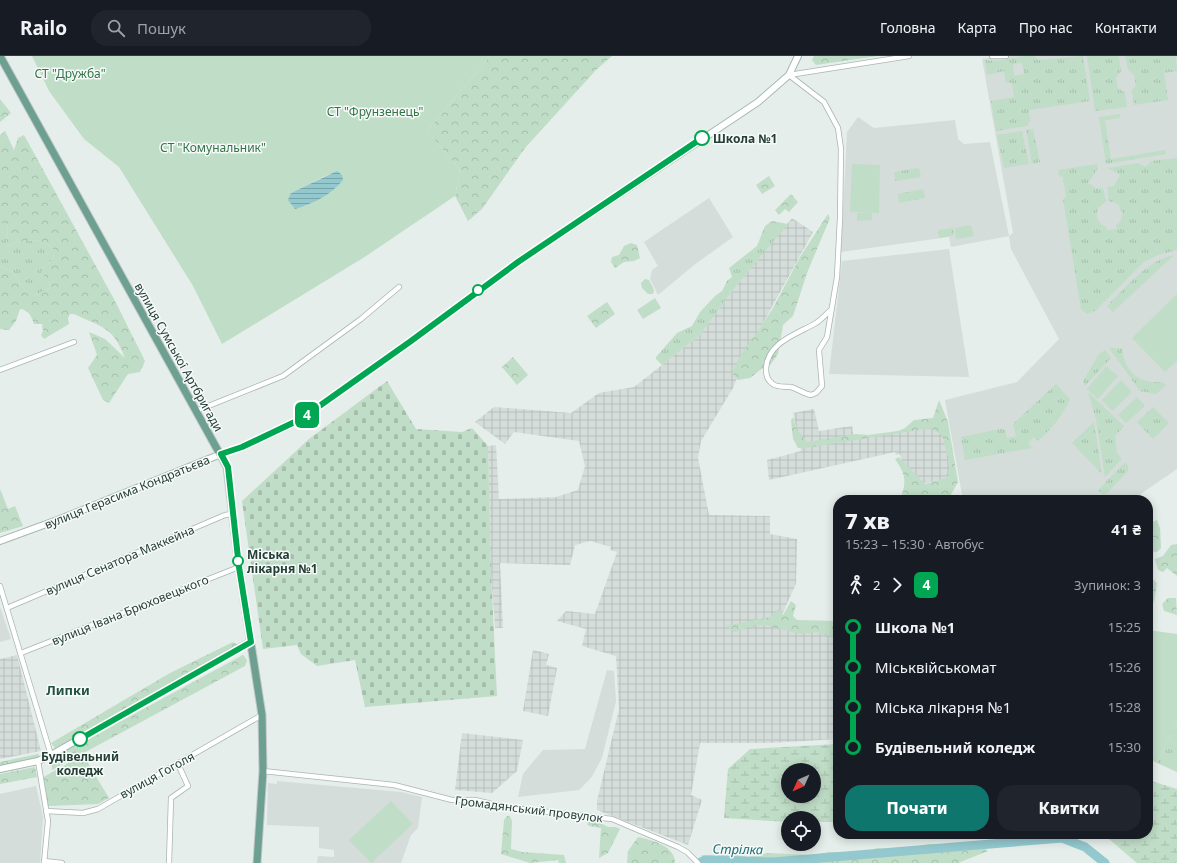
<!DOCTYPE html>
<html lang="uk">
<meta charset="utf-8">
<style>
body{margin:0;font-family:"Noto Sans",sans-serif;background:#20242c;color:#f1f3f6;height:100vh;display:flex;flex-direction:column;font-size:15px;white-space:nowrap}
*{box-sizing:border-box;margin:0}
p{font-size:13px;color:#9ea1a6}
.icon{flex:none;width:22px;height:22px;fill:none;stroke:currentColor;stroke-width:2;stroke-linecap:round;stroke-linejoin:round}
.map{position:relative;flex:1;overflow:hidden}
.details{position:absolute;left:833px;top:439px;width:320px;height:344px;display:flex;flex-direction:column;background:#171b24;border-radius:16px;box-shadow:0 2px 10px #0003}
.details>*{flex:none}
.badge{padding:0 8px;border-radius:6px;font-size:14px;line-height:26px}
.needle{width:26px;rotate:225deg}
.tools{position:absolute;left:781px;top:707px;display:grid;gap:8px}
.tools a{display:grid;place-items:center;width:40px;height:40px;border-radius:50%;background:#171b24;box-shadow:0 2px 10px #0003;font-size:20px}
.map>.badge{position:absolute;translate:-50% -50%;box-shadow:0 0 0 2px #fff}
.legs{display:flex;align-items:center;gap:6px;height:44px;padding:0 12px;font-size:13px}
.legs p{margin-inline-start:auto}
.summary{display:flex;align-items:center;justify-content:space-between;height:68px;padding:0 12px}
h1{font-size:22px;font-weight:800;line-height:30px}
.action{display:flex;gap:8px;margin-top:auto;padding:8px 12px}
.action a{flex:1;height:46px;border-radius:16px;background:#0f766e;color:#fff;font-size:16px;font-weight:800;line-height:46px;text-align:center}
.action a+a{background:#20242c;color:#f1f3f6}
ul{padding:0 12px;list-style:none}
li{display:flex;align-items:center;gap:14px;height:40px;font-size:15px}
li i{display:grid;place-items:center;width:6px;height:100%;margin:0 5px;background:currentColor}
li i::after{content:'';width:10px;height:10px;margin:-5px;border:3px solid;border-radius:50%;background:#171b24}
li p{margin-inline-start:auto}
li:first-child i{background:linear-gradient(#0000 50%,currentColor 0)}
li:last-child i{background:linear-gradient(currentColor 50%,#0000 0)}
header{display:flex;align-items:center;gap:24px;box-sizing:border-box;height:56px;padding:0 20px;background:#171b24;border-bottom:1px solid #363941}
header strong{font-size:19px}
nav{display:flex;gap:22px;margin-inline-start:auto;font-size:14px}
.search{width:280px;height:36px;background:#20242c;display:flex;align-items:center;gap:10px;box-sizing:border-box;padding:0 14px;border-radius:16px;color:#9ea1a6;font-size:15px}
.map>svg:first-child{display:block}
</style>
<header>
<strong>Railo</strong>
<div class="search"><svg class="icon" aria-label="search" viewBox="0 0 24 24"><circle cx="10" cy="10" r="6"/><path d="M15 15l6 6"/></svg>Пошук</div>
<nav><a>Головна</a><a>Карта</a><a>Про нас</a><a>Контакти</a></nav>
</header>
<div class="map">
<svg width="1177" height="807" viewBox="0 0 1177 807">
<defs>
<pattern id="industrial-grid" width="8" height="8" patternUnits="userSpaceOnUse"><rect width="8" height="8" fill="#d4ddd9"/><path d="M0 4h8M4 0v8" fill="none" stroke="#b6bfbb"/></pattern>
<pattern id="grass-tufts" width="24" height="20" patternUnits="userSpaceOnUse"><rect width="24" height="20" fill="#c0ddc7"/><path d="M3 7l-1-3M5 7V3M7 7l1-3M15 17l-1-3M17 17v-4M19 17l1-3" fill="none" stroke="#a5bfac"/></pattern>
<pattern id="forest-crowns" width="20" height="18" patternUnits="userSpaceOnUse"><rect width="20" height="18" fill="#c0ddc7"/><path d="M2 6a3 3 0 1 1 6 0M12 15a3 3 0 1 1 6 0" fill="none" stroke="#a5bfac"/></pattern>
<pattern id="wetland-marsh" width="20" height="14" patternUnits="userSpaceOnUse"><rect width="20" height="14" fill="#c0ddc7"/><path d="M1 5h8M5 5V1M11 12h8M15 12V8" fill="none" stroke="#a5bfac"/></pattern>
<pattern id="cemetery-stones" width="16" height="16" patternUnits="userSpaceOnUse"><rect width="16" height="16" fill="#c0ddc7"/><path d="M2 7V4a2 2 0 0 1 4 0v3zM10 15v-3a2 2 0 0 1 4 0v3z" fill="#a5bfac"/></pattern>
<pattern id="water-rules" width="6" height="5" patternUnits="userSpaceOnUse"><rect width="6" height="5" fill="#92c8ce"/><path d="M0 2.5h6" fill="none" stroke="#77a4a8"/></pattern>
</defs>
<rect width="100%" height="100%" fill="#e5eeea"/>
<g fill="#d4ddd9">
<path d="M998,0h179v413l-45,31h-169l-18,-100 72,-18 42,-43 -48,-90 -2,-13 -58,11 -2,-10 -108,15 6,-120 11,-15 16,11 81,-8 3,19 6,5 26,-2 19,94 4,-3 -31,-174z"/>
<path d="M709,142l24,39 -39,28 -36,30 -8,-16 2,-9 6,-4 -14,-24z"/>
<path d="M949,193l20,128 -140,-3 13,-113z"/>
<path d="M0,551l11,32 -11,3z"/>
<path d="M607,614l7,1 2,30 -14,57 -11,20 -12,12 -61,7 5,-23 20,-24 42,-1z"/>
<path d="M277,725l124,11 21,5 -4,31 -7,7 -10,28h-84l1,-7 16,1v-7l-15,-2v-21l-52,-2 1,-42 9,1z"/>
<path d="M36,730l7,31 -3,46h-40v-69z"/>
</g>
<g fill="url(#industrial-grid)">
<path d="M792,162l21,14 -62,113 -18,43 -32,53 -3,17 11,57 61,1v18l27,5 -1,45 -16,35 58,6v114l-68,4h-70l-9,52 11,5 -14,45 -91,-35v-9l22,-92 -3,-53 -34,-10 4,-17 -29,-8 9,-10 29,3 22,-62 -7,-2 1,-3 -21,-6 -15,4 -5,20 -70,-2 3,65h-8l-4,-55 -3,-127 8,-1 3,54 57,-2 22,-7 7,-24 -6,-25 -65,-9 -9,12 -30,-22 19,-15 77,6 28,-20 35,-6 66,-52 37,-50z"/>
<path d="M814,353l5,22 33,-5 2,14 80,-14 9,5 10,46 -31,7 -19,-19 -3,-11 -4,1 -1,-3 -126,28 -2,-20 34,-9 -8,-38z"/>
<path d="M533,594l16,4 -3,11 11,3 -9,48 -25,-5z"/>
<path d="M17,599l24,96 -41,8v-100z"/>
<path d="M462,677l61,7 -6,31 -25,22 -37,-3z"/>
</g>
<g fill="url(#grass-tufts)" fill-rule="evenodd">
<path d="M1025,0h9l4,4 45,-4 7,45 -61,9 1,11 -3,5 -31,5 -5,-30 23,-4 -2,-14h-6l-2,-12 -17,4 -2,-15 10,1zM1022,7l2,11 -10,2 -1,-12z"/>
<path d="M1087,0h32l2,15 -5,7 2,10 7,5 2,14 -32,4z"/>
<path d="M1125,0h51l1,15 -13,2 4,27 -34,5 -2,-14 4,-6 -2,-10 -6,-5z"/>
<path d="M1120,58v4l-15,2 6,39 54,-9 1,4 -60,10 -7,-47z"/>
<path d="M1033,73l7,33 -8,2 -6,-34z"/>
<path d="M1022,75l7,33 -25,4 -7,-33z"/>
<path d="M1177,102v92l-19,5 -14,7 -49,49 -8,3 -6,-5 -18,-110 3,-2 -3,-20 -4,-1 -1,-6 39,-6 1,4 -10,15 8,5h7l3,13 -8,7c-3,9 0,15 8,19l1,3 10,-1 -1,-4 4,-3 3,-8 -5,-10 -9,-3 -2,-14 7,-1 6,-11 -12,-7 30,-5 5,3h4l4,-5z"/>
<path d="M919,112l2,9 -26,4 -1,-9z"/>
<path d="M923,133l2,9 -26,5 -1,-9z"/>
<path d="M0,164l7,2c3,11 -2,15 -1,25 18,-7 34,-11 48,3 1,10 -5,13 -12,18l8,12 -1,8 -14,8h-6l-16,-24 -13,-6z"/>
<path d="M772,165l16,3 -51,61 -37,50 -38,30 -6,-6v-2l21,-24 15,-7 8,-14 15,-16 7,-5 5,-10 5,-4 -3,-9 28,-22 8,-20z"/>
<path d="M1174,199l-61,57 -6,-6c20,-19 39,-45 67,-51z"/>
<path d="M1109,292h13c2,23 16,36 40,34l4,3 -10,9 -16,-3z"/>
<path d="M1105,294l6,8 -26,28 -2,-5 16,-27z"/>
<path d="M1056,328l14,15c-8,18 -18,29 -32,42l-4,-4 -6,6 4,5 -67,12 -4,-23 39,-8h5l2,9 9,-2 -3,-12z"/>
<path d="M1088,336l36,34 -9,10 2,17 5,6 -17,18 -9,-58z"/>
<path d="M1153,351l16,16 -16,16 -16,-17z"/>
<path d="M1094,366l8,52 -30,-31z"/>
<path d="M1125,406l3,4v5l-22,23h-4l-4,-4z"/>
<path d="M1177,664v52l-20,-9z"/>
</g>
<g fill="url(#forest-crowns)">
<path d="M490,0h122l-16,14 -71,78 -43,61 -14,12 -13,-25 5,-26 -33,-39z"/>
<path d="M814,0h64l-62,9 -4,-5z"/>
<path d="M0,43l11,14 -11,9z"/>
<path d="M5,75l9,19 4,-12 6,-3 91,166 30,60 -5,11 -12,2 -19,29 -6,-3 -15,-32 9,-13 -8,-23 16,7 20,19c-12,-32 -24,-31 -51,-44h-4l-2,4 1,6 -25,15 -3,-4 2,-4 -1,-7h-8c-3,-8 -5,-14 -14,-15l-4,12 -7,9 -9,-1v-63l13,6 16,24h6l14,-8 1,-8 -9,-7 1,-5c7,-5 13,-8 12,-18 -14,-14 -30,-10 -48,-3 -1,-10 4,-14 1,-25l-7,-2v-85z"/>
<path d="M769,120l6,10 -13,8 -6,-9z"/>
<path d="M791,138l7,8 -9,10 -4,-3 -6,6 -4,-5z"/>
<path d="M828,158l2,4 -23,55 -14,43 -10,9 -5,29 -7,10 -11,6 -10,8 -12,2 -6,-7 9,-19 15,-20 17,-26 27,-51z"/>
<path d="M953,172l1,7 -15,3 -1,-8z"/>
<path d="M631,187l6,2 3,13 -6,3 -10,1 -9,6 -4,-6 1,-5 7,-2 5,-9z"/>
<path d="M645,223l4,1 5,10 -1,4h-5l-6,-6 -1,-5z"/>
<path d="M607,246l8,12 -19,14 -9,-12z"/>
<path d="M513,301l15,18 -11,10 -15,-18z"/>
<path d="M939,344l9,22 10,60 -10,18h-35l-1,-5 -5,5 -6,-2c6,-19 4,-24 -6,-39l4,-2 26,27 21,-6 4,-11 -8,-32 -12,-7 -124,20h-8l-5,-9 -2,-19 2,-3 3,11 11,14 49,-8 12,1 30,-4 7,-3 9,-8 19,-2z"/>
<path d="M0,433l8,20 7,-3 8,20 -23,7z"/>
<path d="M1157,464l3,8 1,20 -4,4 -9,-1v-27z"/>
<path d="M1177,488v36v-4l-10,-8 -4,4 -5,-2 -3,-11 8,-3 8,-11z"/>
<path d="M1148,519l9,8 -3,19 -6,3z"/>
<path d="M1168,542h8l1,17 -13,-4 -2,-7z"/>
<path d="M791,545l5,4 -3,11 4,4 41,1v14l-9,1 -13,-4 -16,2 -34,-9 -17,2 -14,5 -9,-6 44,-9 9,-8 4,6z"/>
<path d="M233,586l5,3v2l-183,101 -4,-5 119,-70z"/>
<path d="M243,599l4,5 -2,6 -193,104 -1,-11z"/>
<path d="M38,698l1,4 -39,8v-4z"/>
<path d="M83,699l26,43 -11,6 -50,2 -6,-28z"/>
<path d="M35,711l2,10 -37,7v-10z"/>
<path d="M507,760h3l2,5 -1,28 11,3 42,3 2,8h-7l-1,-3 -28,3 -29,-9 3,-34z"/>
<path d="M595,764l13,7h8l4,2 -12,24 -9,5 2,-30 -12,-2 -2,-2 2,-3z"/>
<path d="M638,781c14,3 37,9 37,26h-48l1,-12z"/>
<path d="M928,788l54,3 6,4 -30,12h-255l-3,-2 2,-6 15,1 10,-3 21,4 20,-4 42,2 20,-3h20l11,3 16,-7 8,1h18z"/>
</g>
<g fill="url(#wetland-marsh)" fill-rule="evenodd">
<path d="M838,688v78h-24v-4h-26v4l-64,-4 4,-49 22,-20zM788,714h26v26h-26z"/>
<path d="M1148,724l29,9v74h-40l-34,-29h45z"/>
</g>
<path fill="url(#cemetery-stones)" d="M387,325l29,48 46,3 10,-4 16,18 3,127 6,123 -132,11 -10,-47 -38,6 -16,-12 -4,-9 -34,4 -21,-148 67,-62z"/>
<g fill="#c0ddc7" fill-rule="evenodd">
<path d="M32,0h458l-63,75 33,39 -5,26 -92,62 -141,86 -29,-58 -74,-119 -35,-28 -35,-48zM331,117l-43,27 2,-6 5,-3z"/>
<path d="M852,108l28,1 -1,48 -29,-1z"/>
<path d="M857,157h15v7l-15,1z"/>
<path d="M971,169l3,11 -18,3 -1,-11z"/>
<path d="M1177,238v67l-12,11 -33,-34z"/>
<path d="M655,242l6,10 -18,11 -6,-9z"/>
<path d="M1106,310l12,10 -20,23 -11,-10z"/>
<path d="M1121,324l11,12 -20,19 -10,-11z"/>
<path d="M1137,341l8,9 -19,17 -8,-8z"/>
<path d="M1148,574l29,4v86l-20,43 -9,-4z"/>
<path d="M391,745l22,23 -42,39 -22,-23z"/>
</g>
<path fill="url(#water-rules)" d="M337,115l5,4 1,5c-12,15 -29,23 -48,29l-7,-9 2,-6 5,-3z"/>
<g fill="none" stroke-linecap="round" stroke-linejoin="round">
<path stroke="#92c8ce" stroke-width="9" d="M699,807l6,-3h8l60,2 289,-24 23,9 20,16"/>
<g stroke="#a8b6b1" stroke-width="6">
<g id="street">
<path d="M992,0h14"/>
<path d="M789,19l35,27 14,26 3,21 -1,69 -3,59 -10,60 -8,13 3,36 -6,7 -5,2c-7,-1 -13,-6 -20,-8 -6,-1 -13,1 -18,-3 -6,-4 -7,-9 -7,-16 2,-26 31,-34 50,-45 6,-4 11,-10 16,-14"/>
<path d="M789,19l120,-19"/>
<path d="M0,314l74,-28"/>
<path d="M196,355l87,-35 78,-57 38,-32"/>
<path d="M0,530l51,169"/>
<path d="M7,552l218,-93 7,-1"/>
<path d="M21,597l218,-86"/>
<path d="M38,705l10,60 -4,42"/>
<path d="M263,715l131,14 58,15h23l29,7 108,12 66,28 9,5 11,11"/>
<path d="M46,755l37,2 15,-4 164,-94"/>
<path d="M44,805l18,2"/>
<path d="M169,807l2,-65 17,-12 -10,-22"/>
</g>
</g>
<g stroke="#a4b9b1" stroke-width="8">
<g id="secondary">
<path d="M0,485l60,-22 161,-65 21,-7 59,-28 110,-78 107,-79 240,-160 31,-27 9,-19"/>
<path d="M0,713l38,-8 13,-6 200,-114"/>
</g>
</g>
<g stroke="#c2c9c7" stroke-width="9">
<path id="primary" d="M0,0l227,411 12,100 23,148 1,56 -6,92"/>
</g>
<use href="#street" stroke="#fff" stroke-width="4.5"/>
<use href="#secondary" stroke="#fff" stroke-width="6"/>
<use href="#primary" stroke="#6da091" stroke-width="7"/>
</g>
<g fill="none" stroke-linecap="round" stroke-linejoin="round">
<g stroke="#fff" stroke-width="9">
<path id="line-1" d="M80,683l171,-97 -12,-75 -11,-100 -7,-13 21,-7 59,-28 110,-78 107,-79 184,-124"/>
</g>
<use href="#line-1" stroke="#00a651" stroke-width="6"/>
</g>
<g fill="#fff" stroke="#00a651" stroke-width="2">
<circle cx="702" cy="82" r="7"/>
<circle cx="478" cy="234" r="5"/>
<circle cx="238" cy="505" r="5"/>
<circle cx="80" cy="683" r="7"/>
</g>
<g text-anchor="middle" dominant-baseline="central" stroke-width="3" stroke-linejoin="round" paint-order="stroke">
<g font-size="12" fill="#327348" stroke="#f6faf8">
<text x="70" y="17">СТ "Дружба"</text>
<text x="375" y="55">СТ "Фрунзенець"</text>
<text x="213" y="91">СТ "Комунальник"</text>
</g>
<g font-size="12" font-weight="bold" fill="#253f37" stroke="#f6faf8" text-anchor="start">
<text x="713" y="82">Школа №1</text>
<text x="247" y="498">Міська<tspan x="247" dy="14">лікарня №1</tspan></text>
<text x="80" y="700" text-anchor="middle">Будівельний<tspan x="80" dy="14">коледж</tspan></text>
</g>
<g font-size="12" fill="#253f37" stroke="#f6faf8">
<text transform="translate(179 301) rotate(61)">вулиця Сумської Артбригади</text>
<text transform="translate(127 436) rotate(-22)">вулиця Герасима Кондратьєва</text>
<text transform="translate(120 504) rotate(-23)">вулиця Сенатора Маккейна</text>
<text transform="translate(130 554) rotate(-22)">вулиця Івана Брюховецького</text>
<text transform="translate(157 719) rotate(-29)">вулиця Гоголя</text>
<text transform="translate(529 753) rotate(7)">Громадянський провулок</text>
</g>
<g font-size="13" font-weight="bold" fill="#225043" stroke="#f6faf8">
<text x="68" y="634">Липки</text>
</g>
<g font-size="13" font-style="italic" fill="#236d77" stroke="#f6faf8">
<text transform="translate(738 793) rotate(1)">Стрілка</text>
</g>
</g>
</svg>
<div class="tools">
<a><svg class="needle" viewBox="-14 -14 28 28"><path d="M0-13l5 13h-10z" fill="#e53935"/><path d="M0 13l5-13h-10z" fill="#9ea1a6"/></svg></a>
<a><svg class="icon" aria-label="locate" viewBox="0 0 24 24"><circle cx="12" cy="12" r="6"/><path d="M12 2v4M12 18v4M2 12h4M18 12h4"/></svg></a>
</div>
<b class="badge" style="left:307px;top:359px;background:#00a651;color:#fff">4</b>
<section class="details">
<div class="summary"><div><h1>7 хв</h1><p>15:23 – 15:30 · Автобус</p></div><b>41 ₴</b></div>
<div class="legs"><svg class="icon" aria-label="walk" viewBox="0 0 24 24"><circle cx="13" cy="4" r="2"/><path d="M13 8l-2 6 4 7M11 14l-3 7M7 12l3-4h3l4 4"/></svg>2<svg class="icon" aria-label="forward" viewBox="0 0 24 24"><path d="M9 5l7 7-7 7"/></svg><b class="badge" style="background:#00a651;color:#fff">4</b><p>Зупинок: 3</p></div>
<ul>
<li><i style="color:#00a651"></i><b>Школа №1</b><p>15:25</p></li>
<li><i style="color:#00a651"></i><span>Міськвійськомат</span><p>15:26</p></li>
<li><i style="color:#00a651"></i><span>Міська лікарня №1</span><p>15:28</p></li>
<li><i style="color:#00a651"></i><b>Будівельний коледж</b><p>15:30</p></li>
</ul>
<div class="action"><a>Почати</a><a>Квитки</a></div>
</section>
</div>
